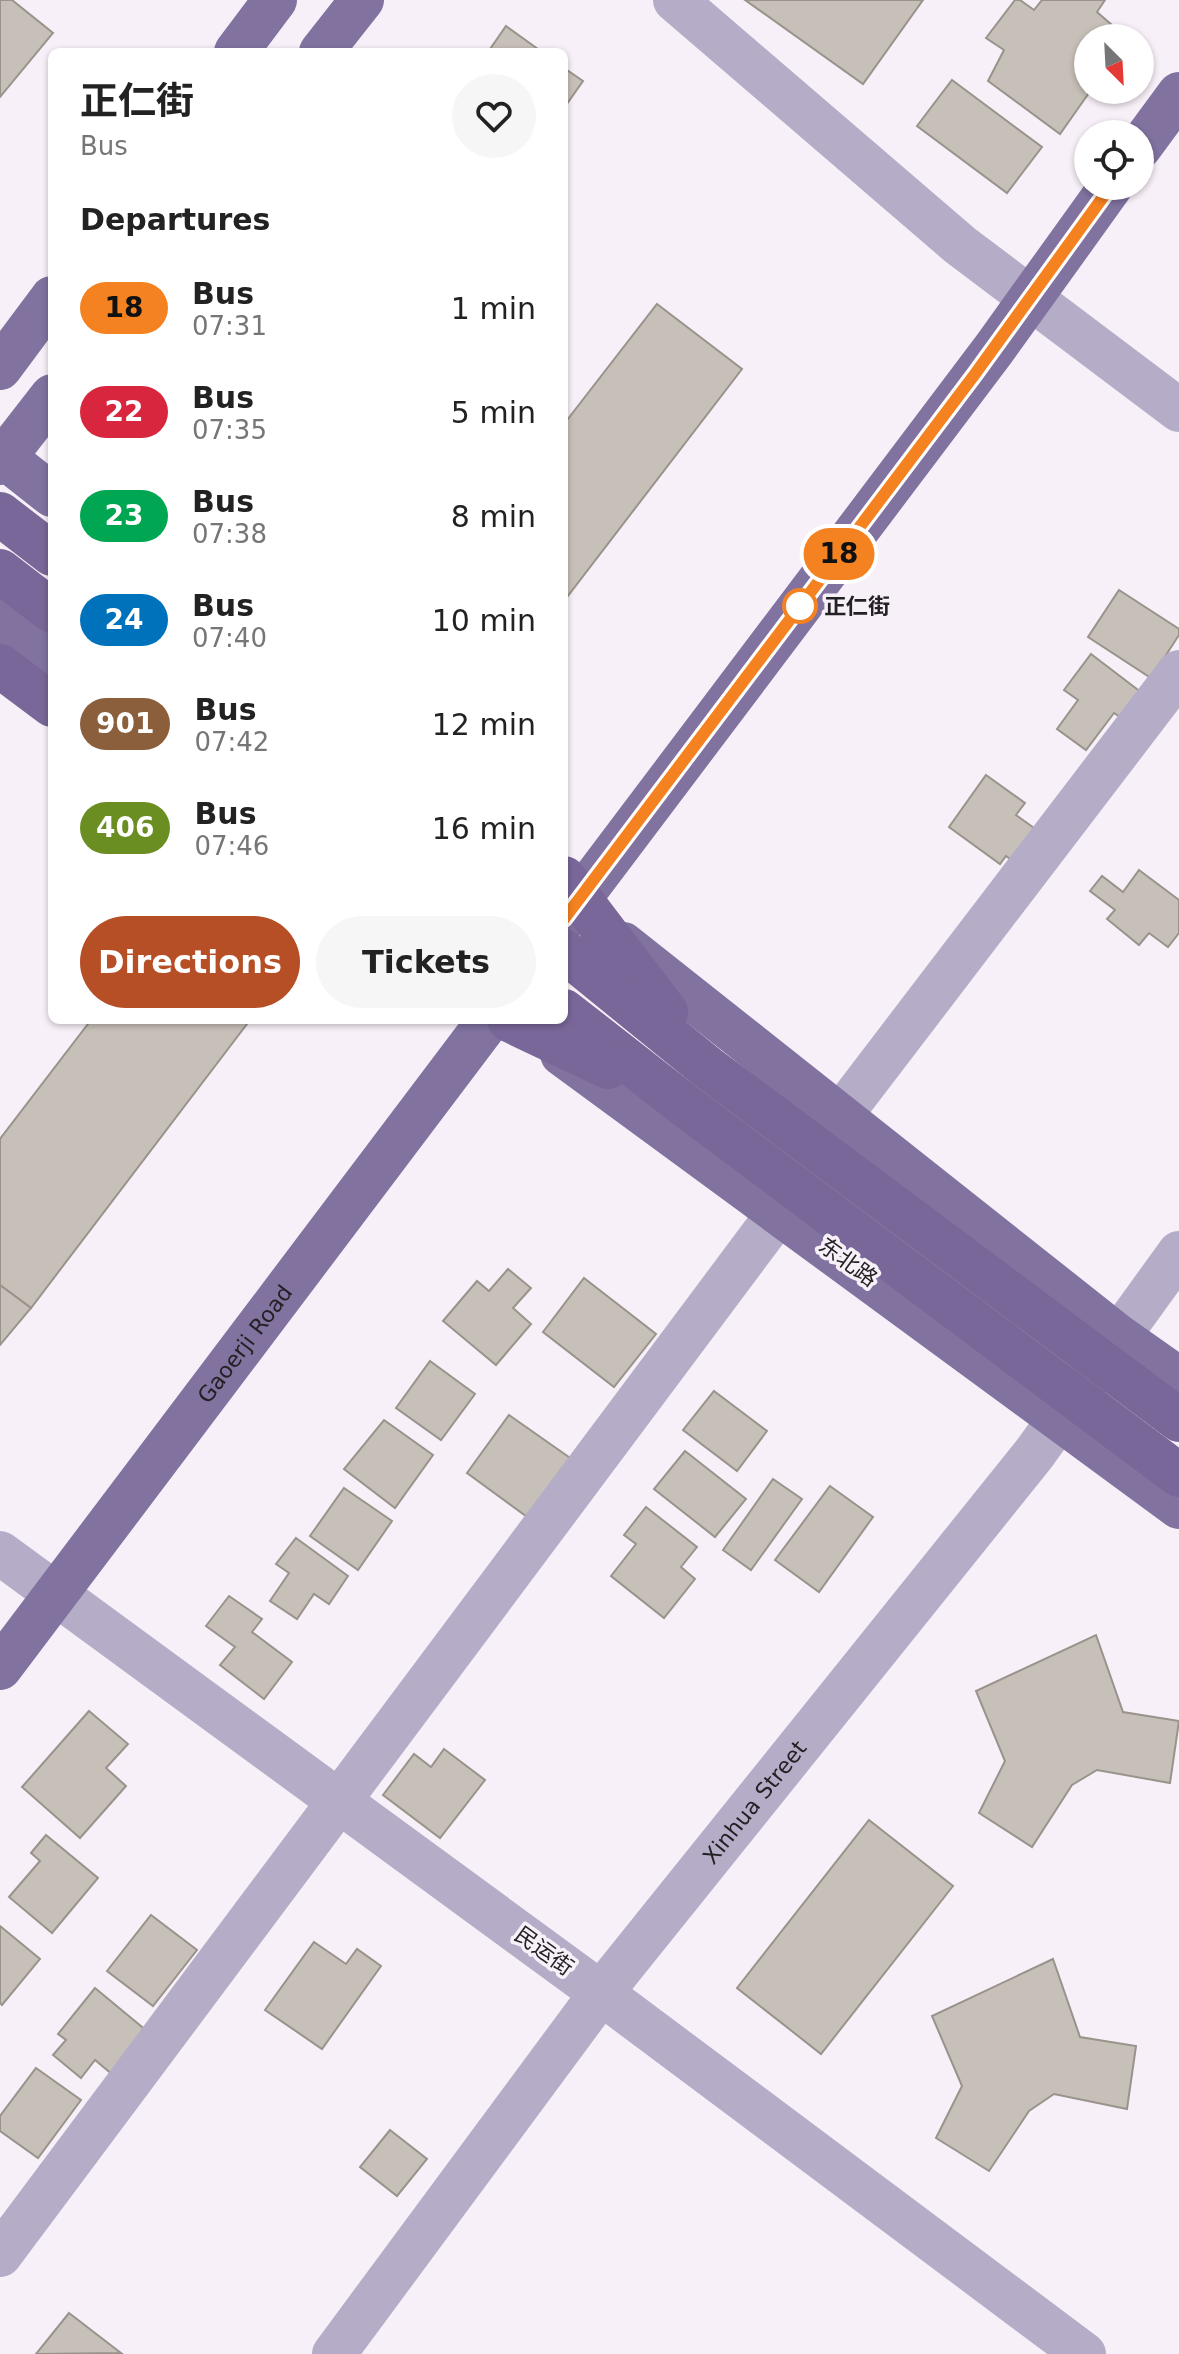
<!DOCTYPE html>
<meta charset="utf-8">
<style>
body{margin:0;font-family:"DejaVu Sans","Noto Sans SC",sans-serif;background:#f6f6f6;color:#222;height:100vh;display:flex;flex-direction:column;font-size:30px;white-space:nowrap}
*{box-sizing:border-box;margin:0}
p{font-size:26px;color:#767676}
.icon{flex:none;width:44px;height:44px;fill:none;stroke:currentColor;stroke-width:2;stroke-linecap:round;stroke-linejoin:round}
.map{position:relative;flex:1;overflow:hidden}
.sheet{position:absolute;left:48px;top:48px;width:520px;height:976px;display:flex;flex-direction:column;background:#fff;border-radius:12px;box-shadow:0 2px 6px #0004}
.sheet>*{flex:none}
.badge{padding:0 16px;border-radius:26px;font-size:28px;line-height:52px}
.needle{width:52px;rotate:156deg}
.buttons{position:absolute;left:1074px;top:24px;display:grid;gap:16px}
.buttons a{display:grid;place-items:center;width:80px;height:80px;border-radius:50%;background:#fff;box-shadow:0 2px 6px #0004;font-size:40px}
.map>.badge{position:absolute;translate:-50% -50%;box-shadow:0 0 0 4px #fff}
h2{padding:0 32px;font-size:30px;line-height:72px}
.round{display:grid;place-items:center;flex:none;width:84px;height:84px;border-radius:42px;background:#f6f6f6}
.headline{display:flex;align-items:center;justify-content:space-between;height:136px;padding:0 32px}
h1{font-size:38px;font-weight:700;line-height:60px}
.cta{display:flex;gap:16px;margin-top:auto;padding:16px 32px}
.cta a{flex:1;height:92px;border-radius:48px;background:#b64f26;color:#fff;font-size:32px;font-weight:700;line-height:92px;text-align:center}
.cta a+a{background:#f6f6f6;color:#222}
ul{padding:0;list-style:none}
li{display:flex;align-items:center;gap:24px;height:104px;padding:0 32px}
li div{flex:1}
li b{display:block;font-size:30px}
li em{font-style:normal}
li .badge{min-width:88px;font-weight:700;text-align:center}
.map>svg:first-child{display:block}
</style>
<div class="map">
<svg width="1179" height="2354" viewBox="0 0 1179 2354">
<rect width="100%" height="100%" fill="#f8f0f8"/>
<g fill="#c7c0b8" stroke="#9a938b" stroke-width="2">
<path d="M0,0h12l41,33 -53,64z"/>
<path d="M745,0h178l-60,84z"/>
<path d="M1015,0h5l14,10 8,-10h63l-8,12 30,26h-39v52h3l-31,44 -72,-53 16,-31 -18,-12z"/>
<path d="M506,26l36,26h-54z"/>
<path d="M564,68l19,13 -19,27z"/>
<path d="M952,80l90,67 -35,46 -90,-67z"/>
<path d="M657,304l85,65 -178,232v-177z"/>
<path d="M1119,590l60,39v6l-28,43 -63,-41z"/>
<path d="M1091,654l51,39 -19,26 -9,-6 -28,37 -29,-21 21,-29 -14,-10z"/>
<path d="M986,775l39,28 -9,12 25,18 -23,32 -12,-9 -6,8 -51,-37z"/>
<path d="M1139,870l40,30v33l-11,14 -19,-14 -10,12 -32,-26 8,-9 -25,-19 12,-15 21,16z"/>
<path d="M91,1020h159l-219,288 -31,-23v-146z"/>
<path d="M508,1269l23,19 -18,20 18,16 -35,41 -53,-44 34,-40 12,10z"/>
<path d="M584,1278l72,56 -42,53 -71,-55z"/>
<path d="M0,1285l31,23 -31,37z"/>
<path d="M430,1361l45,33 -34,46 -45,-32z"/>
<path d="M714,1391l53,40 -30,40 -54,-41z"/>
<path d="M509,1415l64,45 -43,59 -63,-46z"/>
<path d="M384,1420l49,35 -38,53 -51,-39z"/>
<path d="M685,1451l61,48 -31,38 -61,-48z"/>
<path d="M773,1479l29,20 -51,71 -28,-20z"/>
<path d="M830,1486l43,31 -54,75 -44,-32z"/>
<path d="M344,1488l48,33 -34,49 -48,-34z"/>
<path d="M646,1507l51,40 -16,20 14,12 -31,39 -53,-42 25,-32 -12,-9z"/>
<path d="M296,1538l52,38 -19,28 -15,-10 -17,25 -27,-18 19,-28 -13,-9z"/>
<path d="M229,1596l33,23 -10,13 40,30 -28,37 -44,-34 15,-18 -29,-21z"/>
<path d="M1096,1635l27,77 56,9 -9,62 -73,-13 -25,15 -40,62 -53,-34 26,-52 -29,-70z"/>
<path d="M89,1711l39,33 -22,24 20,18 -46,52 -58,-51z"/>
<path d="M444,1749l41,31 -45,58 -57,-43 31,-41 17,13z"/>
<path d="M869,1820l84,66 -132,168 -84,-66z"/>
<path d="M46,1835l52,43 -46,55 -43,-36 31,-36 -9,-8z"/>
<path d="M151,1915l46,35 -44,56 -46,-35z"/>
<path d="M0,1926l40,33 -38,46 -2,-2z"/>
<path d="M314,1942l32,22 11,-15 24,17 -59,83 -57,-39z"/>
<path d="M1053,1959l27,78 56,9 -9,63 -73,-15 -25,17 -40,60 -53,-33 26,-52 -30,-70z"/>
<path d="M95,1988l53,44 -35,43 -18,-15 -14,18 -28,-23 13,-15 -8,-6z"/>
<path d="M36,2068l45,32 -43,58 -38,-27v-15z"/>
<path d="M390,2130l37,29 -30,37 -37,-29z"/>
<path d="M69,2313l52,40 -85,1z"/>
</g>
<g fill="none" stroke-linecap="round" stroke-linejoin="round">
<g stroke="#b5adc7" stroke-width="44">
<path d="M675,0l285,245 219,165"/>
<path d="M840,1116l339,-444"/>
<path d="M0,1553l601,440 483,361"/>
<path d="M0,2255l780,-1044"/>
<path id="s1" d="M334,2354l267,-361 433,-539 145,-201"/>
</g>
<g stroke="#8172a0" stroke-width="44">
<path d="M236,52l39,-52"/>
<path d="M321,52l41,-52"/>
<path d="M1140,147l39,-53"/>
<path d="M0,368l52,-70"/>
<path d="M0,454l52,41"/>
<path d="M0,463l52,-67"/>
<path d="M0,616l52,41"/>
<path d="M564,919l430,-570 117,-163"/>
<path d="M623,944l495,392 61,43"/>
<path d="M562,1054l617,453"/>
<path id="s2" d="M0,1668l489,-648"/>
</g>
<g stroke="#786798" stroke-width="44">
<path d="M0,514l52,40"/>
<path d="M0,571l52,40"/>
<path d="M0,666l52,39"/>
</g>
<g stroke="#786798" stroke-width="44">
<path d="M564,878l102,134"/>
<path d="M564,951l144,117 471,352"/>
<path d="M564,1011l118,92 497,372"/>
<path d="M509,1020l99,47"/>
</g>
</g>
<g fill="none" stroke-linecap="round" stroke-linejoin="round">
<g stroke="#fff" stroke-width="18">
<path id="line" d="M564,919l411,-545 136,-188"/>
</g>
<use href="#line" stroke="#f58220" stroke-width="12"/>
</g>
<circle fill="#fff" stroke="#f58220" stroke-width="4" cx="800" cy="606" r="16"/>
<g text-anchor="middle" dominant-baseline="central" stroke-width="7" stroke-linejoin="round" paint-order="stroke">
<g font-size="22" font-weight="bold" fill="#242124" stroke="#f8f0f8" text-anchor="start">
<text x="824" y="606">正仁街</text>
</g>
<g font-size="22" fill="#242124" stroke="#f8f0f8">
<text transform="translate(848 1262) rotate(36)">东北路</text>
<text stroke="none"><textPath href="#s2" startOffset="406">Gaoerji Road</textPath></text>
<text stroke="none"><textPath href="#s1" startOffset="694">Xinhua Street</textPath></text>
<text transform="translate(544 1951) rotate(36)">民运街</text>
</g>
</g>
</svg>
<div class="buttons">
<a><svg class="needle" viewBox="-14 -14 28 28"><path d="M0-13l5 13h-10z" fill="#e53935"/><path d="M0 13l5-13h-10z" fill="#767676"/></svg></a>
<a><svg class="icon" aria-label="locate" viewBox="0 0 24 24"><circle cx="12" cy="12" r="6"/><path d="M12 2v4M12 18v4M2 12h4M18 12h4"/></svg></a>
</div>
<b class="badge" style="left:839px;top:554px;background:#f58220;color:#111">18</b>
<section class="sheet">
<div class="headline"><div><h1>正仁街</h1><p>Bus</p></div><a class="round"><svg class="icon" aria-label="heart" viewBox="0 0 24 24"><path d="M12 20l-8-8c-3-5 5-10 8-4 3-6 11-1 8 4z"/></svg></a></div>
<h2>Departures</h2>
<ul>
<li><span class="badge" style="background:#f58220;color:#111">18</span><div><b>Bus</b><p>07:31</p></div><em>1 min</em></li>
<li><span class="badge" style="background:#d7263d;color:#fff">22</span><div><b>Bus</b><p>07:35</p></div><em>5 min</em></li>
<li><span class="badge" style="background:#00a651;color:#fff">23</span><div><b>Bus</b><p>07:38</p></div><em>8 min</em></li>
<li><span class="badge" style="background:#0072bc;color:#fff">24</span><div><b>Bus</b><p>07:40</p></div><em>10 min</em></li>
<li><span class="badge" style="background:#8b5e3c;color:#fff">901</span><div><b>Bus</b><p>07:42</p></div><em>12 min</em></li>
<li><span class="badge" style="background:#6b8e23;color:#fff">406</span><div><b>Bus</b><p>07:46</p></div><em>16 min</em></li>
</ul>
<div class="cta"><a>Directions</a><a>Tickets</a></div>
</section>
</div>
